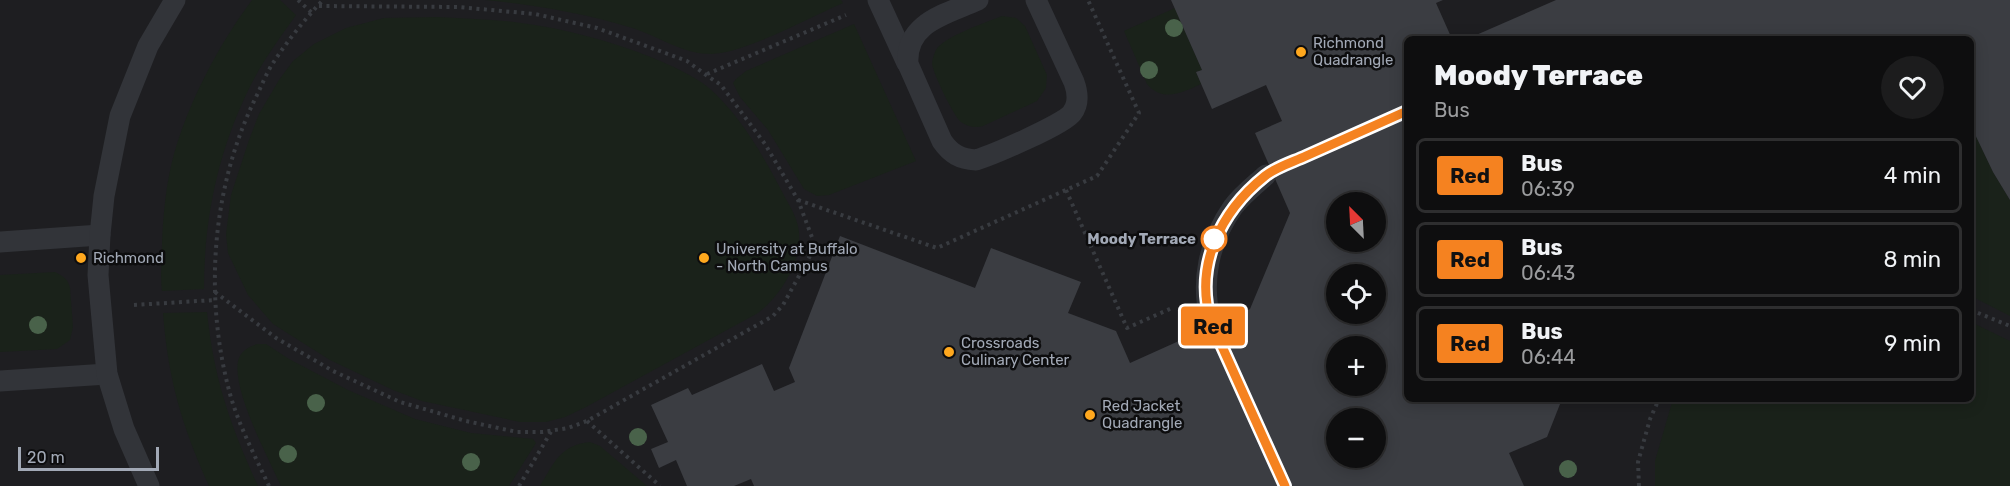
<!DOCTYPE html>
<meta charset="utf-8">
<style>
body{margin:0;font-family:Rubik,sans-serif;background:#1c1c1d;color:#f1f3f6;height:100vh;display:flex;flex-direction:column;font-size:22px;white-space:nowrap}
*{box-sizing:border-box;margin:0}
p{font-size:20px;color:#9b9c9e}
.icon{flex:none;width:33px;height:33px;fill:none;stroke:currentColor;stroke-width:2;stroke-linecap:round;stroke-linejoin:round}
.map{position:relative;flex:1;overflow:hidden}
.panel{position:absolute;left:1404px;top:36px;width:570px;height:366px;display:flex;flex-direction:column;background:#0e0e0f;border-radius:9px;box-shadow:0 3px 15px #0003,0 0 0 2px #2e2e2f}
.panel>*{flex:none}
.badge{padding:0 12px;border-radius:4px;font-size:21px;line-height:39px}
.needle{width:39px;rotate:336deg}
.controls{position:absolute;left:1326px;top:192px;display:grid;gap:12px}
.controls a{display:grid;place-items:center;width:60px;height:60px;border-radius:50%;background:#0e0e0f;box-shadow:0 3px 15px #0003,0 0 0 2px #2e2e2f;font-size:30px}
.scale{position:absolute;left:18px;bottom:15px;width:141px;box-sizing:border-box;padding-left:6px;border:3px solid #a2a9b6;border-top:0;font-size:16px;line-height:21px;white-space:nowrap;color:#a2a9b6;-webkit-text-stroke:4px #0d0d0e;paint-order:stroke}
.map>.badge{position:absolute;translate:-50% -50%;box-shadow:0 0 0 3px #fff}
.round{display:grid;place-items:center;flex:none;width:63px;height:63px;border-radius:32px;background:#1c1c1d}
.head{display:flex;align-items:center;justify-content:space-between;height:102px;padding:0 30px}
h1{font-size:28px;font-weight:800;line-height:45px}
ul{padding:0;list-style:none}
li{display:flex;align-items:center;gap:18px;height:75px;margin:0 12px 9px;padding:0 18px;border:3px solid #2e2e2f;border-radius:9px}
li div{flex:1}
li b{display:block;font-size:22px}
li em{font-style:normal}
li .badge{min-width:66px;font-weight:700;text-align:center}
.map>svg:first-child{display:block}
</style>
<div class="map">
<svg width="2010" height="486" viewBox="0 0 2010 486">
<rect width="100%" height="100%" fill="#121214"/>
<path fill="#1e1e21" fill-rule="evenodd" d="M0,0h2010v486h-2010zM1407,39h564v360h-564zM1336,202h40v40h-40zM1336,274h40v40h-40zM1336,346h40v40h-40zM1336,418h40v40h-40z"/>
<g fill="#1a221a">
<path d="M252,0h28l16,15c-14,20 -29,40 -41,62 -35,66 -51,137 -51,212l-42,2c-2,-15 0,-31 0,-46 1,-30 4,-62 12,-91 16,-55 44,-108 78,-154z"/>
<path d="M485,0h356l2,3c-33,14 -99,51 -132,51 -30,0 -54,-19 -82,-27 -47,-14 -95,-22 -144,-27z"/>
<path d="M1175,8l27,62 -6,2 5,12c-18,8 -38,19 -54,0l-23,-53z"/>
<path d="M1002,16l14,2 9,8 22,49 -1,13 -9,13 -54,25c-7,2 -15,1 -22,-4 -7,-5 -28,-49 -29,-58 0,-4 2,-10 4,-14 7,-13 51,-28 66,-34z"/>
<path d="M438,17c28,2 56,2 83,6 45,6 90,18 132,35 19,8 40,17 56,30 34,30 57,73 78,113 4,7 9,16 11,25 7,31 -16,69 -40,87l-172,94 -21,10 -19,5h-26l-98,-21 -29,-11 -63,-30 -57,-36 -25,-29 -20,-42 -2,-19 5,-39 18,-55 10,-26 20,-34 14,-19 21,-17 32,-16 38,-10z"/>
<path d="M854,24l62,137 -87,34 -12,1 -13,-7 -36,-59 -28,-33 -7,-14 3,-4 10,-8z"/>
<path d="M1971,126l22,46 17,28v116l-39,-20z"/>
<path d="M55,272c8,4 13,7 15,16l3,39 -3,13 -13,9 -57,3v-77z"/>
<path d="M207,312c7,67 23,113 51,174h-49c-27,-60 -41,-107 -46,-173z"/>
<path d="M1971,322l39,19v145h-355v-25l18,-62h298z"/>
<path d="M257,344h9l23,15 59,31 67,29 56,14 62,6 3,4 -27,43h-228c-12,-27 -52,-101 -42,-128 3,-8 10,-11 18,-14z"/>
<path d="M590,442l10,4 47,40h-107c14,-23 20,-41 50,-44z"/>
</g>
<g fill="#3b3d42" fill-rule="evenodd">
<path d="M1171,0h272l-7,3 16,36h-45v360h155l-15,38 -38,16 15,33h-770l-3,-7 -17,7h-47l-11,-26 -17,8 -8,-19 17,-7 -17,-37 37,-17 4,7 70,-31 12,27 21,-9 -6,-14 51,-132 135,52 16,-40 90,34 -13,31 48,18 14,32 120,-54 40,-96 -35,-80 27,-12 -16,-36 -54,24 -16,-37 6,-2zM1336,202h40v40h-40zM1336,274h40v40h-40zM1336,346h40v40h-40zM1336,418h40v40h-40z"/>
<path d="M1556,0h454v200l-17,-28 -22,-46v-10l5,-3 -5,-11v-63h-504z"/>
</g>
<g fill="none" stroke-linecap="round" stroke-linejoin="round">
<g stroke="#383b40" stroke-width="4" stroke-dasharray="3 4.5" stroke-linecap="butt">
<path d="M298,0l14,13"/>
<path d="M707,74l139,-59"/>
<path d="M1066,190l61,138 45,-20"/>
<path d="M798,200l139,48 160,-72 42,-63 -51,-113"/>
<path d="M215,292l61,46 57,33 67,31 66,19 51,11h26l25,-4 19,-7 186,-105 10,-11 28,-51 2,-14 -15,-40 -33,-56 -44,-59 -15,-10 -19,-14 -90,-33 -62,-14 -77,-7 -141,-1"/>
<path d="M134,305l81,-5"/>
<path d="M1971,310l39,16"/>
<path d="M587,421l73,65"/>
<path d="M269,486c-14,-30 -30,-60 -39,-92 -27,-99 -18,-210 28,-301 5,-11 10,-23 17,-33 14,-21 30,-41 48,-60"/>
<path d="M519,486l33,-56"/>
<path d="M1639,486l-1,-24 12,-43 9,-20"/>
</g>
<g stroke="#323439" stroke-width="21">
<path d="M878,0l29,63"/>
<path d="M978,0c-31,14 -73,22 -70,64l34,77c9,13 18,18 34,19 16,-5 89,-36 96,-47 7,-9 6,-20 2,-31l-38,-82"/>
<path d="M0,242l100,-7"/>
<path d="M1211,322c-11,-40 -2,-81 22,-115 9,-12 22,-22 33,-32"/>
<path d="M0,381l107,-7"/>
<path d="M149,486l-25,-57 -17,-55 -9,-99 2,-40 4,-39 16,-80 28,-70 27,-46"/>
</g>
</g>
<g fill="#49624a">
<circle cx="1174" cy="28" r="9"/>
<circle cx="1149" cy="70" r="9"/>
<circle cx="38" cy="325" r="9"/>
<circle cx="316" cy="403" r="9"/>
<circle cx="638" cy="437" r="9"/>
<circle cx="288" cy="454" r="9"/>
<circle cx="471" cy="462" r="9"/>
<circle cx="1568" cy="469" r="9"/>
</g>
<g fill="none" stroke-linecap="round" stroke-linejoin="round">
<g stroke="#fff" stroke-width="14">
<path id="line" d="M1285,486l-74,-164c-17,-56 9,-110 54,-146 11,-9 28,-14 41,-20 34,-15 67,-30 101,-45"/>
</g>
<use href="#line" stroke="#f58220" stroke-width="9"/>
</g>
<g fill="#ffa81e" stroke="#0d0d0e" stroke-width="2">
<circle cx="1301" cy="52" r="6"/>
<circle cx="81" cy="258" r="6"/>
<circle cx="704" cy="258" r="6"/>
<circle cx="949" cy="352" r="6"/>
<circle cx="1090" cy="415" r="6"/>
</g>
<circle fill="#fff" stroke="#f58220" stroke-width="3" cx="1214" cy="239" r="12"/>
<g text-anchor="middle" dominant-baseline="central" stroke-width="5" stroke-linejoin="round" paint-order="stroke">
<g font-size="15" fill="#a2a9b6" stroke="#0d0d0e" text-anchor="start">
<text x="1313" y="43">Richmond<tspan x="1313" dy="17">Quadrangle</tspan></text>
<text x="716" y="249">University at Buffalo<tspan x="716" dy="17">- North Campus</tspan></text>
<text x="93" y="258">Richmond</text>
<text x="961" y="343">Crossroads<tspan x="961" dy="17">Culinary Center</tspan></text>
<text x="1102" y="406">Red Jacket<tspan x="1102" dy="17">Quadrangle</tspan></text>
</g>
<g font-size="15" font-weight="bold" fill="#a2a9b6" stroke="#0d0d0e" text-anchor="end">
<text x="1196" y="239">Moody Terrace</text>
</g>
</g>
</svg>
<div class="controls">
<a><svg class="needle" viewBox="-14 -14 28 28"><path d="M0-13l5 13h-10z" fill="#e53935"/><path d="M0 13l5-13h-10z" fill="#9b9c9e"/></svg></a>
<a><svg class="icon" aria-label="locate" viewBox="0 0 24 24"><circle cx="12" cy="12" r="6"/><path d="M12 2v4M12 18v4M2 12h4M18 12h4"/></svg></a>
<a>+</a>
<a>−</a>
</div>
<div class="scale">20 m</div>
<b class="badge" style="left:1213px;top:326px;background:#f58220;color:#111">Red</b>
<section class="panel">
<div class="head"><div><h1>Moody Terrace</h1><p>Bus</p></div><a class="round"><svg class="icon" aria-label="heart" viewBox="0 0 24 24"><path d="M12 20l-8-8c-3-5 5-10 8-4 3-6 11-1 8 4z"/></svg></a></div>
<ul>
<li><span class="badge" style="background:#f58220;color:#111">Red</span><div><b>Bus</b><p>06:39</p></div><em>4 min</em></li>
<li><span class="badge" style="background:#f58220;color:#111">Red</span><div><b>Bus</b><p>06:43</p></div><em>8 min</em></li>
<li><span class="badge" style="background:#f58220;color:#111">Red</span><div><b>Bus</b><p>06:44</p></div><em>9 min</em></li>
</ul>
</section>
</div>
